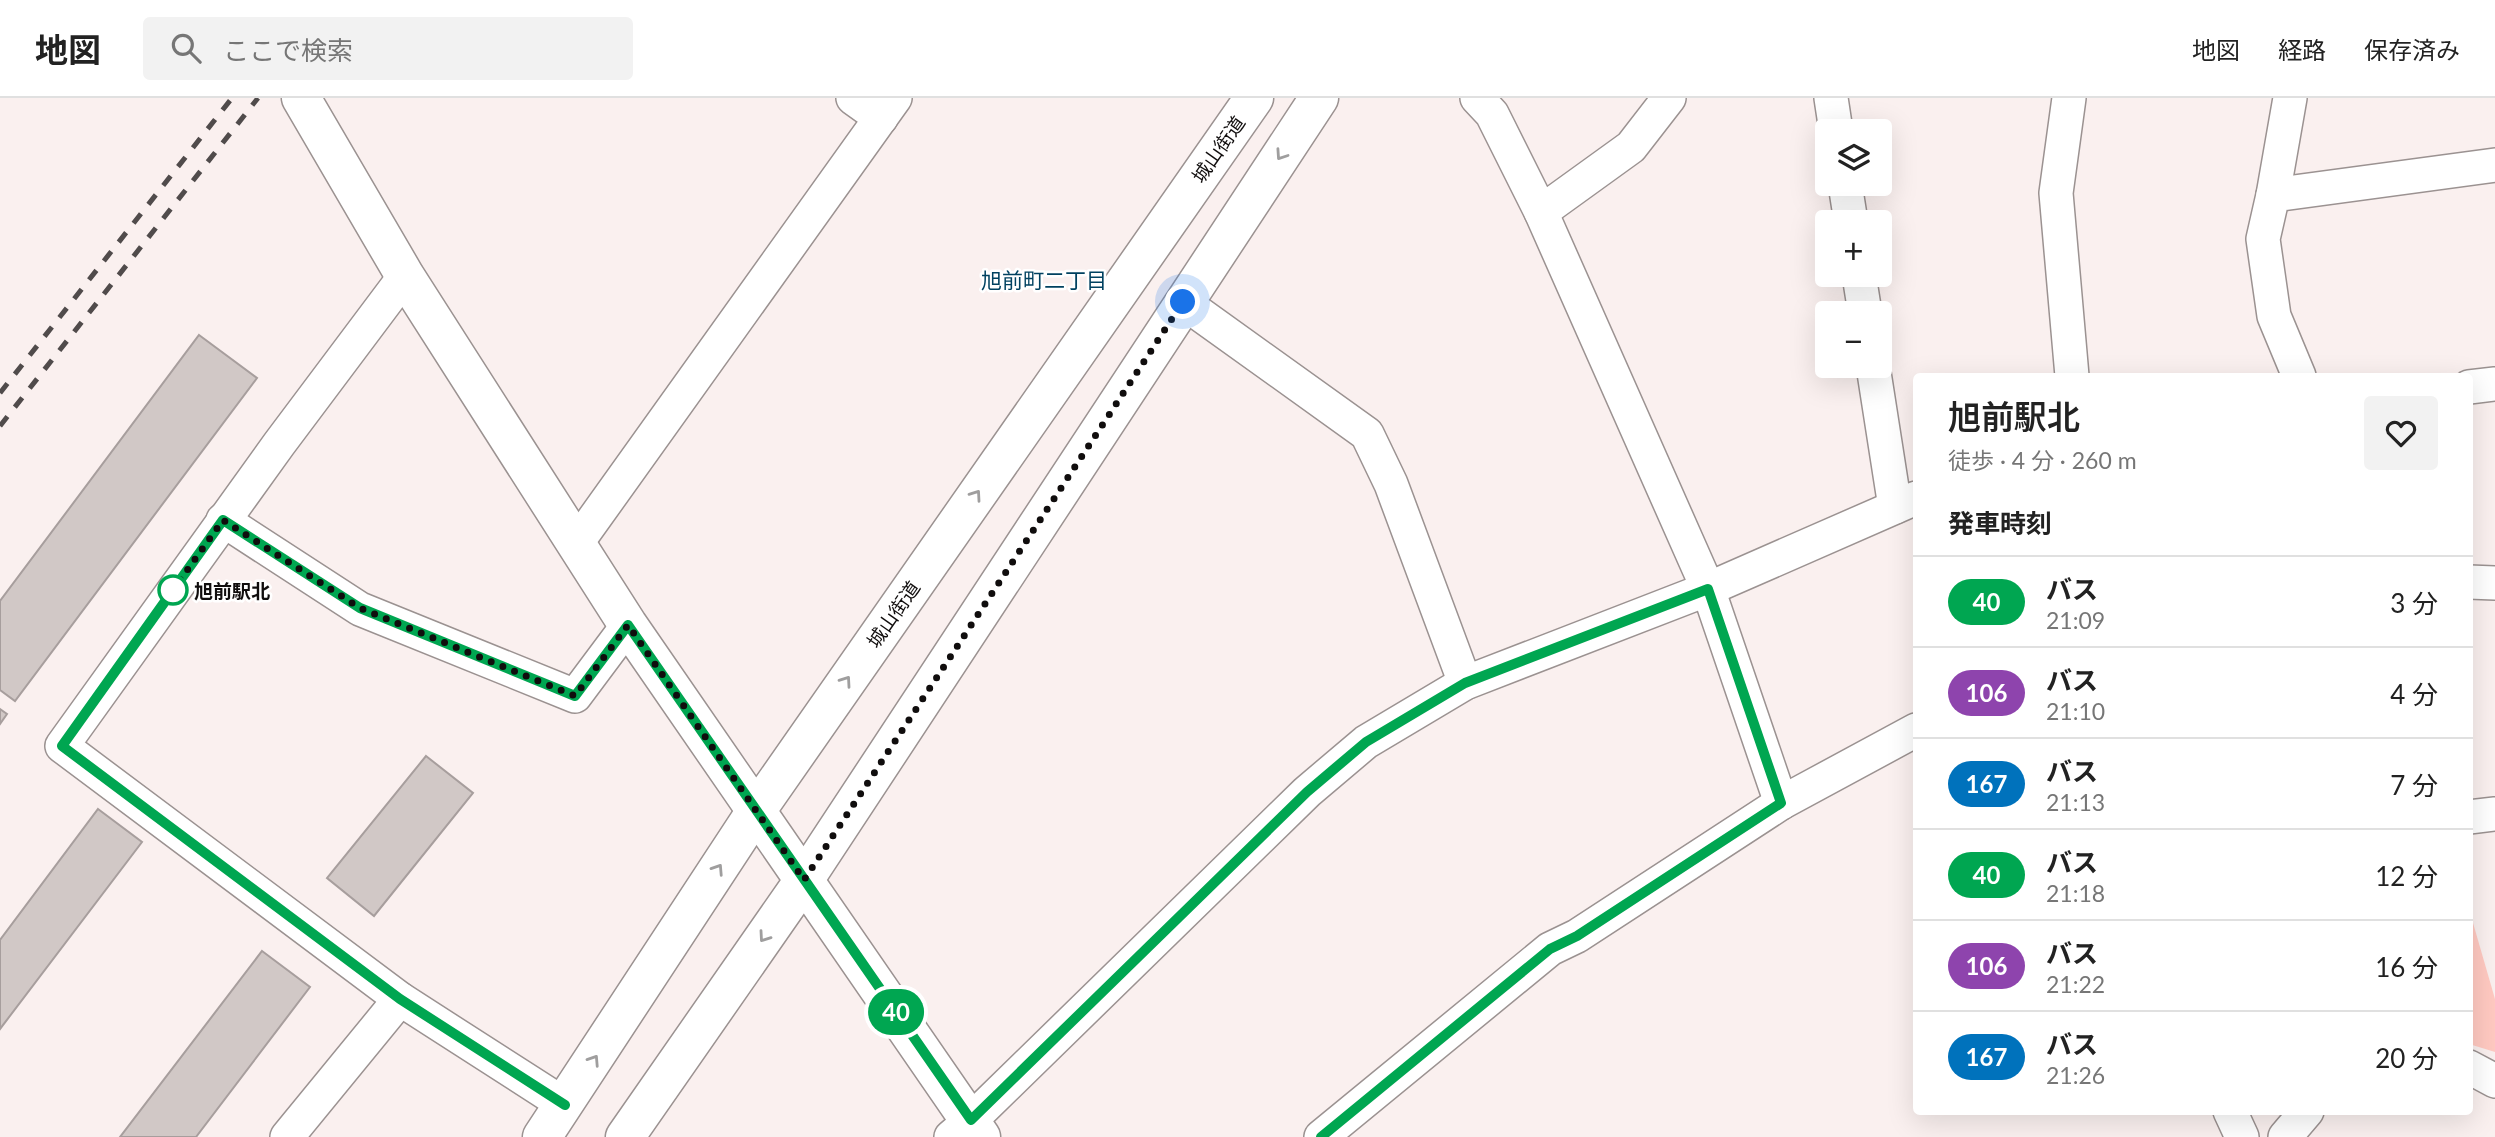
<!DOCTYPE html>
<html lang="ja">
<meta charset="utf-8">
<style>
body{margin:0;font-family:Lato,"Noto Sans JP",sans-serif;background:#f2f2f2;color:#222;height:100vh;display:flex;flex-direction:column;font-size:26px;white-space:nowrap}
*{box-sizing:border-box;margin:0}
p{font-size:23px;color:#767676}
.icon{flex:none;width:38px;height:38px;fill:none;stroke:currentColor;stroke-width:2;stroke-linecap:round;stroke-linejoin:round}
.map{position:relative;flex:1;overflow:hidden}
.side{position:absolute;left:1913px;top:275px;width:560px;height:742px;display:flex;flex-direction:column;background:#fff;border-radius:7px;box-shadow:0 7px 28px #0002}
.side>*{flex:none}
.badge{padding:0 14px;border-radius:23px;font-size:24px;line-height:46px}
.fabs{position:absolute;left:1815px;top:21px;display:grid;gap:14px}
.fabs a{display:grid;place-items:center;width:77px;height:77px;border-radius:7px;background:#fff;box-shadow:0 7px 28px #0002;font-size:35px}
.you{position:absolute;width:35px;height:35px;margin:-18px;border:5px solid #fff;border-radius:50%;background:#1a73e8;box-shadow:0 0 0 10px #1a73e833}
.map>.badge{position:absolute;translate:-50% -50%;box-shadow:0 0 0 4px #fff}
h2{padding:0 35px;font-size:26px;line-height:63px}
.round{display:grid;place-items:center;flex:none;width:74px;height:74px;border-radius:7px;background:#f2f2f2}
.head{display:flex;align-items:center;justify-content:space-between;height:119px;padding:0 35px}
h1{font-size:33px;font-weight:600;line-height:52px}
ul{padding:0;list-style:none}
li{display:flex;align-items:center;gap:21px;height:91px;padding:0 35px;border-top:2px solid #e0e0e0}
li div{flex:1}
li b{display:block;font-size:26px}
li em{font-style:normal}
li .badge{min-width:77px;font-weight:700;text-align:center}
header{display:flex;align-items:center;gap:42px;box-sizing:border-box;height:98px;padding:0 35px;background:#fff;border-bottom:2px solid #e0e0e0}
header strong{font-size:33px}
nav{display:flex;gap:38px;margin-inline-start:auto;font-size:24px}
.search{width:490px;height:63px;background:#f2f2f2;display:flex;align-items:center;gap:18px;box-sizing:border-box;padding:0 24px;border-radius:7px;color:#767676;font-size:26px}
.map>svg:first-child{display:block}
</style>
<header>
<strong>地図</strong>
<div class="search"><svg class="icon" aria-label="search" viewBox="0 0 24 24"><circle cx="10" cy="10" r="6"/><path d="M15 15l6 6"/></svg>ここで検索</div>
<nav><a>地図</a><a>経路</a><a>保存済み</a></nav>
</header>
<div class="map">
<svg width="2495" height="1039" viewBox="0 0 2495 1039">
<rect width="100%" height="100%" fill="#faf0ef"/>
<path fill="#ffc9c1" d="M2469,811l26,90v53l-26,-8z"/>
<g fill="#d1c8c6" stroke="#a79e9d" stroke-width="2">
<path d="M199,237l58,43 -242,323 -15,-11v-89z"/>
<path d="M0,611l7,5 -7,10z"/>
<path d="M426,658l47,37 -99,123 -47,-38z"/>
<path d="M98,711l44,33 -142,187v-89z"/>
<path d="M262,853l48,36 -114,150h-76z"/>
</g>
<g fill="none" stroke-linecap="round" stroke-linejoin="round">
<g stroke="#9b9291" stroke-width="36">
<g id="minor">
<path d="M853,0l28,20"/>
<path d="M1477,0l15,16 49,98 167,377 73,214"/>
<path d="M1831,0l5,33"/>
<path d="M2069,0l-13,95 16,183"/>
<path d="M2290,0l-17,97 -10,44 11,77 25,60"/>
<path d="M1845,86l6,38"/>
<path d="M2273,97l222,-30"/>
<path d="M1541,114l90,-65 38,-49"/>
<path d="M1859,177l6,38"/>
<path d="M405,178l-126,168 -217,302 338,253 165,106"/>
<path d="M1183,204l184,132 24,50 74,199"/>
<path d="M1873,268l22,141"/>
<path d="M2469,289l26,-3"/>
<path d="M223,422l137,89 215,87 53,-71"/>
<path d="M576,446l319,-446"/>
<path d="M2469,484l26,1"/>
<path d="M2469,719l26,-3"/>
<path d="M2469,969l26,14"/>
<path d="M2230,1013l12,26"/>
<path d="M287,1039l113,-138"/>
<path d="M951,1039l20,-17 336,-328 59,-50 99,-59 243,-94 208,-91"/>
<path d="M1321,1039l229,-188 27,-13 204,-133 135,-73"/>
<path d="M2285,1039l22,-26"/>
</g>
</g>
<g stroke="#9b9291" stroke-width="41">
<g id="tertiary">
<path d="M301,0l104,178 223,349 353,512"/>
<path d="M542,1039l214,-326 498,-713"/>
<path d="M625,1039l179,-257 515,-782"/>
</g>
</g>
<use href="#minor" stroke="#fff" stroke-width="33"/>
<use href="#tertiary" stroke="#fff" stroke-width="38"/>
<g stroke="#504b4b" stroke-width="5" stroke-dasharray="12 12" stroke-linecap="butt">
<path d="M0,295l232,-295"/>
<path d="M0,328l258,-328"/>
</g>
</g>
<defs><path id="oneway-chevron" d="M-2-3.5L2.5 0L-2 3.5" fill="none" stroke-width="1.6" stroke-linecap="round" stroke-linejoin="round" transform="scale(1.75)"/></defs>
<g stroke="#9f9e9e">
<use href="#oneway-chevron" transform="translate(1281 57) rotate(124)"/>
<use href="#oneway-chevron" transform="translate(976 397) rotate(-55)"/>
<use href="#oneway-chevron" transform="translate(846 583) rotate(-55)"/>
<use href="#oneway-chevron" transform="translate(718 771) rotate(-57)"/>
<use href="#oneway-chevron" transform="translate(764 839) rotate(125)"/>
<use href="#oneway-chevron" transform="translate(594 962) rotate(-57)"/>
</g>
<g fill="none" stroke-linecap="round" stroke-linejoin="round">
<g stroke="#fff" stroke-width="16">
<path id="line" d="M565,1007l-165,-106 -338,-253 161,-226 137,88 215,88 53,-71 343,495 336,-328 59,-50 99,-59 243,-94 73,214 -204,133 -27,13 -229,188"/>
</g>
<use href="#line" stroke="#00a651" stroke-width="10"/>
<path stroke="#100d0d" stroke-width="7" stroke-dasharray="0 12.6" d="M173,492l50,-70 137,88 215,88 53,-71 176,255 379,-578"/>
</g>
<circle fill="#fff" stroke="#00a651" stroke-width="3.5" cx="173" cy="492" r="14"/>
<g text-anchor="middle" dominant-baseline="central" stroke-width="5" stroke-linejoin="round" paint-order="stroke">
<g font-size="19" fill="#100d0d" stroke="#fff">
<text transform="translate(1218 51) rotate(-55)">城山街道</text>
<text transform="translate(893 516) rotate(-55)">城山街道</text>
</g>
<g font-size="19" font-weight="bold" fill="#100d0d" stroke="#fff" text-anchor="start">
<text x="194" y="492">旭前駅北</text>
</g>
<g font-size="21" fill="#004160" stroke="#fff">
<text x="1044" y="181">旭前町二丁目</text>
</g>
</g>
</svg>
<div class="fabs">
<a><svg class="icon" aria-label="layers" viewBox="0 0 24 24"><path d="M12 4l9 5-9 5-9-5zM3 14l9 5 9-5"/></svg></a>
<a>+</a>
<a>−</a>
</div>
<div class="you" style="left:1183px;top:204px"></div>
<b class="badge" style="left:896px;top:914px;background:#00a651;color:#fff">40</b>
<section class="side">
<div class="head"><div><h1>旭前駅北</h1><p>徒歩 · 4 分 · 260 m</p></div><a class="round"><svg class="icon" aria-label="heart" viewBox="0 0 24 24"><path d="M12 20l-8-8c-3-5 5-10 8-4 3-6 11-1 8 4z"/></svg></a></div>
<h2>発車時刻</h2>
<ul>
<li><span class="badge" style="background:#00a651;color:#fff">40</span><div><b>バス</b><p>21:09</p></div><em>3 分</em></li>
<li><span class="badge" style="background:#8e44ad;color:#fff">106</span><div><b>バス</b><p>21:10</p></div><em>4 分</em></li>
<li><span class="badge" style="background:#0072bc;color:#fff">167</span><div><b>バス</b><p>21:13</p></div><em>7 分</em></li>
<li><span class="badge" style="background:#00a651;color:#fff">40</span><div><b>バス</b><p>21:18</p></div><em>12 分</em></li>
<li><span class="badge" style="background:#8e44ad;color:#fff">106</span><div><b>バス</b><p>21:22</p></div><em>16 分</em></li>
<li><span class="badge" style="background:#0072bc;color:#fff">167</span><div><b>バス</b><p>21:26</p></div><em>20 分</em></li>
</ul>
</section>
</div>
